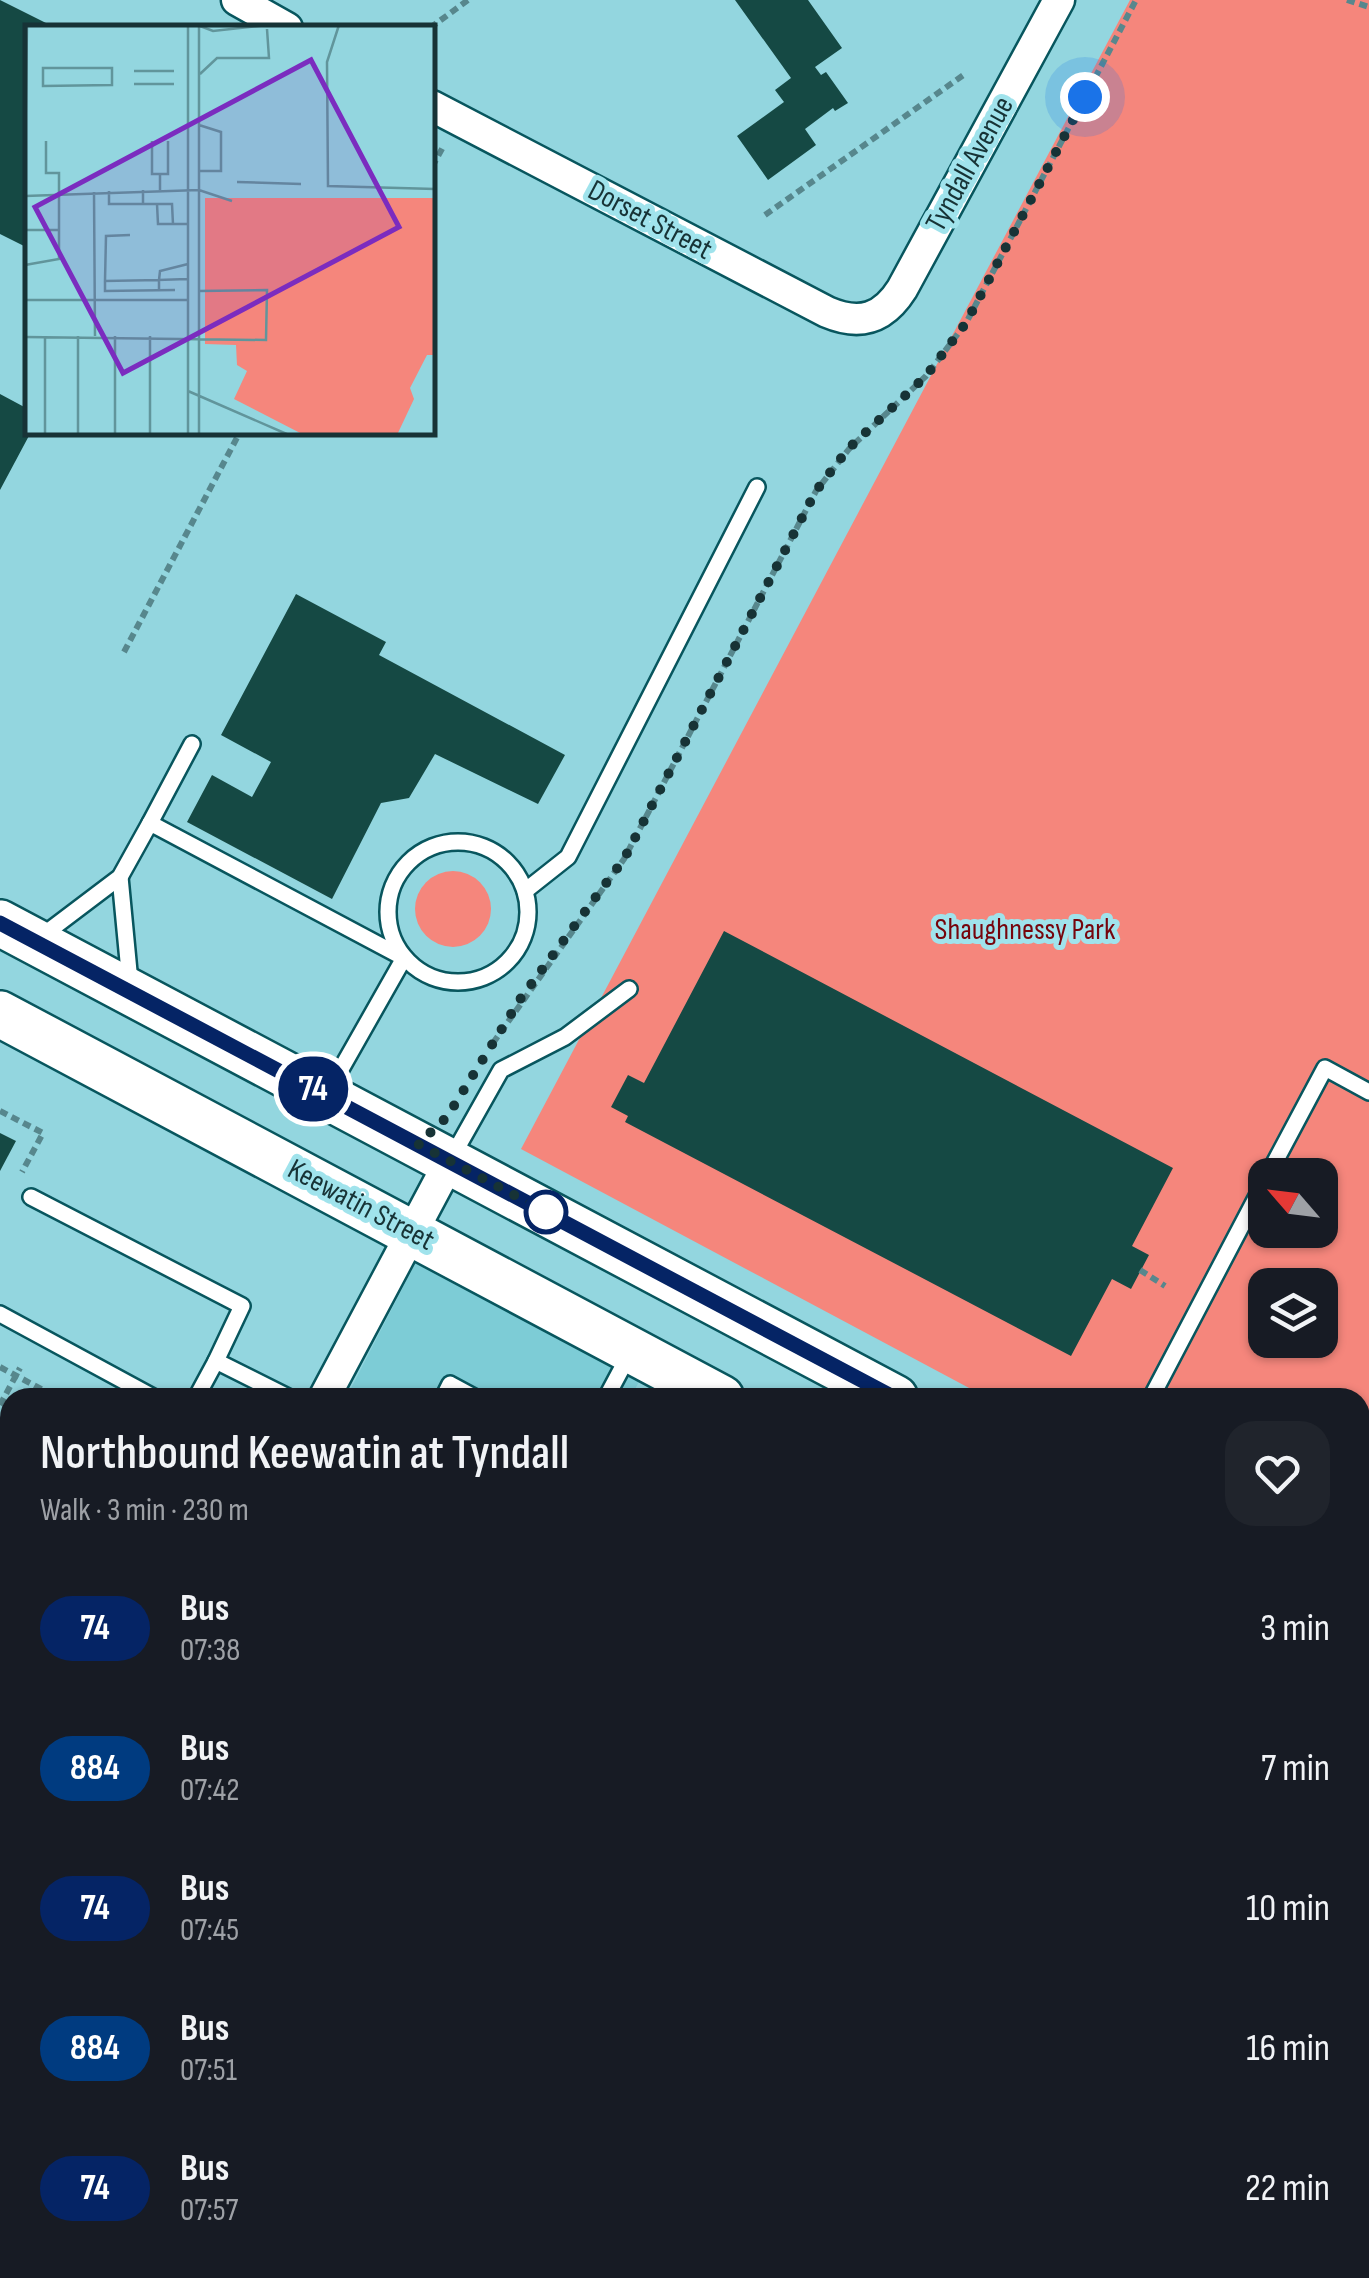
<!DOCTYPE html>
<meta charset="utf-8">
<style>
body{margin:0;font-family:"Sofia Sans Condensed",sans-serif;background:#20242c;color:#f1f3f6;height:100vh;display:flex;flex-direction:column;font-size:38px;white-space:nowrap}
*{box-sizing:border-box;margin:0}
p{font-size:32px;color:#9ea1a6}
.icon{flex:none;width:55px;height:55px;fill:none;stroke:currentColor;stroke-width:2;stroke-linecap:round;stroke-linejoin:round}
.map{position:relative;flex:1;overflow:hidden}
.side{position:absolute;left:0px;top:1388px;width:1370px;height:892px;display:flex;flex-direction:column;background:#171b24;border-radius:30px 30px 0 0;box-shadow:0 2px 8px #0004}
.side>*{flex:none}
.badge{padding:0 20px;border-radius:32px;font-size:35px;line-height:65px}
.needle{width:65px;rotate:298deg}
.controls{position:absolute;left:1248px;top:1158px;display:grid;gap:20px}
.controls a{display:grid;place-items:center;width:90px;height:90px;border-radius:20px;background:#171b24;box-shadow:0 2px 8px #0004;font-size:50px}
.you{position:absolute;width:50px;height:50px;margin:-25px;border:8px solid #fff;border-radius:50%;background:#1a73e8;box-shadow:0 0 0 15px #1a73e833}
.map>.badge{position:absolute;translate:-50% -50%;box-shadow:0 0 0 5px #fff}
.round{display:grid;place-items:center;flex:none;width:105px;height:105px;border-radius:30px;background:#20242c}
.headline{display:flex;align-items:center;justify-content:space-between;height:170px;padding:0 40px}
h1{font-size:48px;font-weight:600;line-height:75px}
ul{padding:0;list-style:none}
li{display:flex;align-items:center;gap:30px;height:140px;padding:0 40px}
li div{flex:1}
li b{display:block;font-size:38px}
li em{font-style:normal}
li .badge{min-width:110px;font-weight:700;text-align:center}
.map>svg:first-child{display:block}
</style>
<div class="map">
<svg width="1369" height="2278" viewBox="0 0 1369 2278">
<rect width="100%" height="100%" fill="#93d6df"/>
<path fill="#7dccd6" d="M419,1256l225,116 -13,25 -285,1z"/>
<g fill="#f5867c" fill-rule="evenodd">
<path d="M1130,0h239v1601l-9,-5v-198l-374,-1 -465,-248zM1265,1175h55v55h-55zM1265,1285h55v55h-55z"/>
<circle cx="453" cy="909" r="38"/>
</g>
<g fill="#154944">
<path d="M0,0l56,28h-28v220l-28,-14z"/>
<path d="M735,0h73l34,48 -27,19 6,8 5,-3 22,31 -13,8 -2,-3 -28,21 11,16 -48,35 -31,-44 47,-34 -9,-12 16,-12z"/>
<path d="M0,394l28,15v23h3l-31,58z"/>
<path d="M296,594l90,48 -7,13 186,100 -27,49 -103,-50 -26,44 -28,5 -49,96 -145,-77 25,-47 40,22 19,-35 -50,-27z"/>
<path d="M724,931l449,237 -41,78 17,9 -18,34 -19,-10 -41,77 -446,-234 3,-6 -17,-9 17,-32 16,8z"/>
<path d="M0,1133l16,8 -16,30z"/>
<path d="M10,1475v232l-7,13 7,3v28l-10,20v-276z"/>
<path d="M1369,1863v76l-9,-4v-55z"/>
<path d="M1360,2151l9,4v90l-9,-5z"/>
<path d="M17,2270h15l15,8h-34z"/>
<path d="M67,2270h29l-4,8z"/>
<path d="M556,2270h55l2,8h-54z"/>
</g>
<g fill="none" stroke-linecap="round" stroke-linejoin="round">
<g stroke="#08565e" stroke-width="20">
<g id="lane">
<path d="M150,823l42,-79"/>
<circle cx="458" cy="912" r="70"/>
<path d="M120,877l10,105"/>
<path d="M525,891l43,-34 189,-370"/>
<path d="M42,936l78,-59 30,-54 254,135 -76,134"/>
<path d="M452,1157l49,-87 64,-33 64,-48"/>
<path d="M1268,1175l57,-107 44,24"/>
<path d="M31,1197l211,109 -26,55"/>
<path d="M0,1314l155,84"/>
<path d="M196,1398l20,-37 74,37"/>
<path d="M443,1398l7,-14 26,14"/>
<path d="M606,1398l24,-45"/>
<path d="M1151,1398l114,-217"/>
<path d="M1360,2050l9,5"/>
<path d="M912,2270l15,8"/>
<path d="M184,2278l4,-8"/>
<path d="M763,2278l4,-8"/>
</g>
</g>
<g stroke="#08565e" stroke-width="35">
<g id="street">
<path d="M237,0l50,28"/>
<path d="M432,106l395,206c33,14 56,7 75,-23l157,-289"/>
<path d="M324,1398l126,-237"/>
<path d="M1360,1717l9,-13"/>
<path d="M0,2094l10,-22"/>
<path d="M371,2270l15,8"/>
<path d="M1225,2270l15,8"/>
<path d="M1063,2278l4,-8"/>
</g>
</g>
<g stroke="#08565e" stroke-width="50">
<g id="secondary">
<path d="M0,923l895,475"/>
<path d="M0,1014l721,384"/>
<path d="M1360,1647l9,5"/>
<path d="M1360,1738l9,4"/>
</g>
</g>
<g stroke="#57878d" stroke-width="6" stroke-dasharray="8 5" stroke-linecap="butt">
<path d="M1347,0l22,7"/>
<path d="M430,28l38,-28"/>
<path d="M432,167l11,-20"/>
<path d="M765,215l200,-141"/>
<path d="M124,652l116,-220"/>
<path d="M493,1043l131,-184 192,-368 33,-42 77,-73 40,-53 170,-323"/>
<path d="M0,1111l43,22 -21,39"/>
<path d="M1140,1270l25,16"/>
<path d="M0,1367l58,31"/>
<path d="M0,1405l20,-37"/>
<path d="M1360,1786l9,4"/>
</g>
<use href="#lane" stroke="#fff" stroke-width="15"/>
<use href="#street" stroke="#fff" stroke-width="30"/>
<use href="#secondary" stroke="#fff" stroke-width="45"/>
</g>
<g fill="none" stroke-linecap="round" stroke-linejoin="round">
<g stroke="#fff" stroke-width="22">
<path id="line" d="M0,923l895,475"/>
</g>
<use href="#line" stroke="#052465" stroke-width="15"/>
<path stroke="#173336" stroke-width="10" stroke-dasharray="0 18" d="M546,1212l-128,-68 29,-27 74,-119 103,-139 192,-368 32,-42 78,-73 40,-53 119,-226"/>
</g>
<circle fill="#fff" stroke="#052465" stroke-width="5" cx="546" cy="1212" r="20"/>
<g text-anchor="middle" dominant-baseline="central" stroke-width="10" stroke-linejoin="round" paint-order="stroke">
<g font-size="30" fill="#173336" stroke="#a0e3ec">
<text transform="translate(970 164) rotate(-61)">Tyndall Avenue</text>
<text transform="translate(650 220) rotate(28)">Dorset Street</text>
<text transform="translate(361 1205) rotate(28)">Keewatin Street</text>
</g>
<g font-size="30" fill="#76040c" stroke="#a0e3ec">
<text x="1025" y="930">Shaughnessy Park</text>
</g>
</g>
<g transform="translate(25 25)">
<rect width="410" height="410" fill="#93d6df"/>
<path d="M180,173h230v157h-8l-17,33 4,11 -17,36h-93l-70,-36 13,-28 -10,-6 -1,-20 -31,-1z" fill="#f5867c"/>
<path fill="none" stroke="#61959b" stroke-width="2.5" d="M174,0v410M314,0l-12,37 1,124 107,3M175,1l13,5 55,-6M18,43h69v17l-69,1zM109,46h40M175,49l17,-16h52l-2,-29M109,59h40M174,100l22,7v39h-22M127,116v33h8v16M0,141l2,-141M135,149h8v-33M212,157l64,2M84,166v13h34v-14M69,167l1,144M0,171l174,-6 33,11M118,179h29l1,20h15M132,179l1,20h15M0,205h34M105,210l-24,1 -1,45 54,-1v10M0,240l34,-6v-86h-13v-32M162,254l-28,1 1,-9 28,-7M80,256v10l70,-1M0,275h162M53,311v99M0,312l241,3 1,-50 -68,1M163,366l101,44M20,410v-98M90,410v-99M125,410v-99M163,410v-410"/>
<path fill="#7b2cbf" fill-opacity="0.15" stroke="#7b2cbf" stroke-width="5" d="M286,35l88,167 -276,146 -88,-166z"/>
<rect width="410" height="410" fill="none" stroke="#173336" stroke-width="5"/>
</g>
</svg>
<div class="controls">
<a><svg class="needle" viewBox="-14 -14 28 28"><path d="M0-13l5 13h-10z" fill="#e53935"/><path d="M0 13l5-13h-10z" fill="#9ea1a6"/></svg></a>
<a><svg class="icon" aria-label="layers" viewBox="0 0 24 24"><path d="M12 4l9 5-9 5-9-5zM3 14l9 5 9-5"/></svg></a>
</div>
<div class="you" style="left:1085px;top:97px"></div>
<b class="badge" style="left:313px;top:1089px;background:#052465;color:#fff">74</b>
<section class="side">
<div class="headline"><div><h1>Northbound Keewatin at Tyndall</h1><p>Walk · 3 min · 230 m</p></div><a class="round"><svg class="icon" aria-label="heart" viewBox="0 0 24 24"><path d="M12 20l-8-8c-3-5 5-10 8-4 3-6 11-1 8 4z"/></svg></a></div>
<ul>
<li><span class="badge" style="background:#052465;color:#fff">74</span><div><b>Bus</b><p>07:38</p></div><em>3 min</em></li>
<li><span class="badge" style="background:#003b80;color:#fff">884</span><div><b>Bus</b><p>07:42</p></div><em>7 min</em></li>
<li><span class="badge" style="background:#052465;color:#fff">74</span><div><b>Bus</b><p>07:45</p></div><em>10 min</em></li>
<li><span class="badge" style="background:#003b80;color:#fff">884</span><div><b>Bus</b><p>07:51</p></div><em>16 min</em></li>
<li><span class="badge" style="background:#052465;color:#fff">74</span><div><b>Bus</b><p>07:57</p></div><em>22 min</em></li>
</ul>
</section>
</div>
